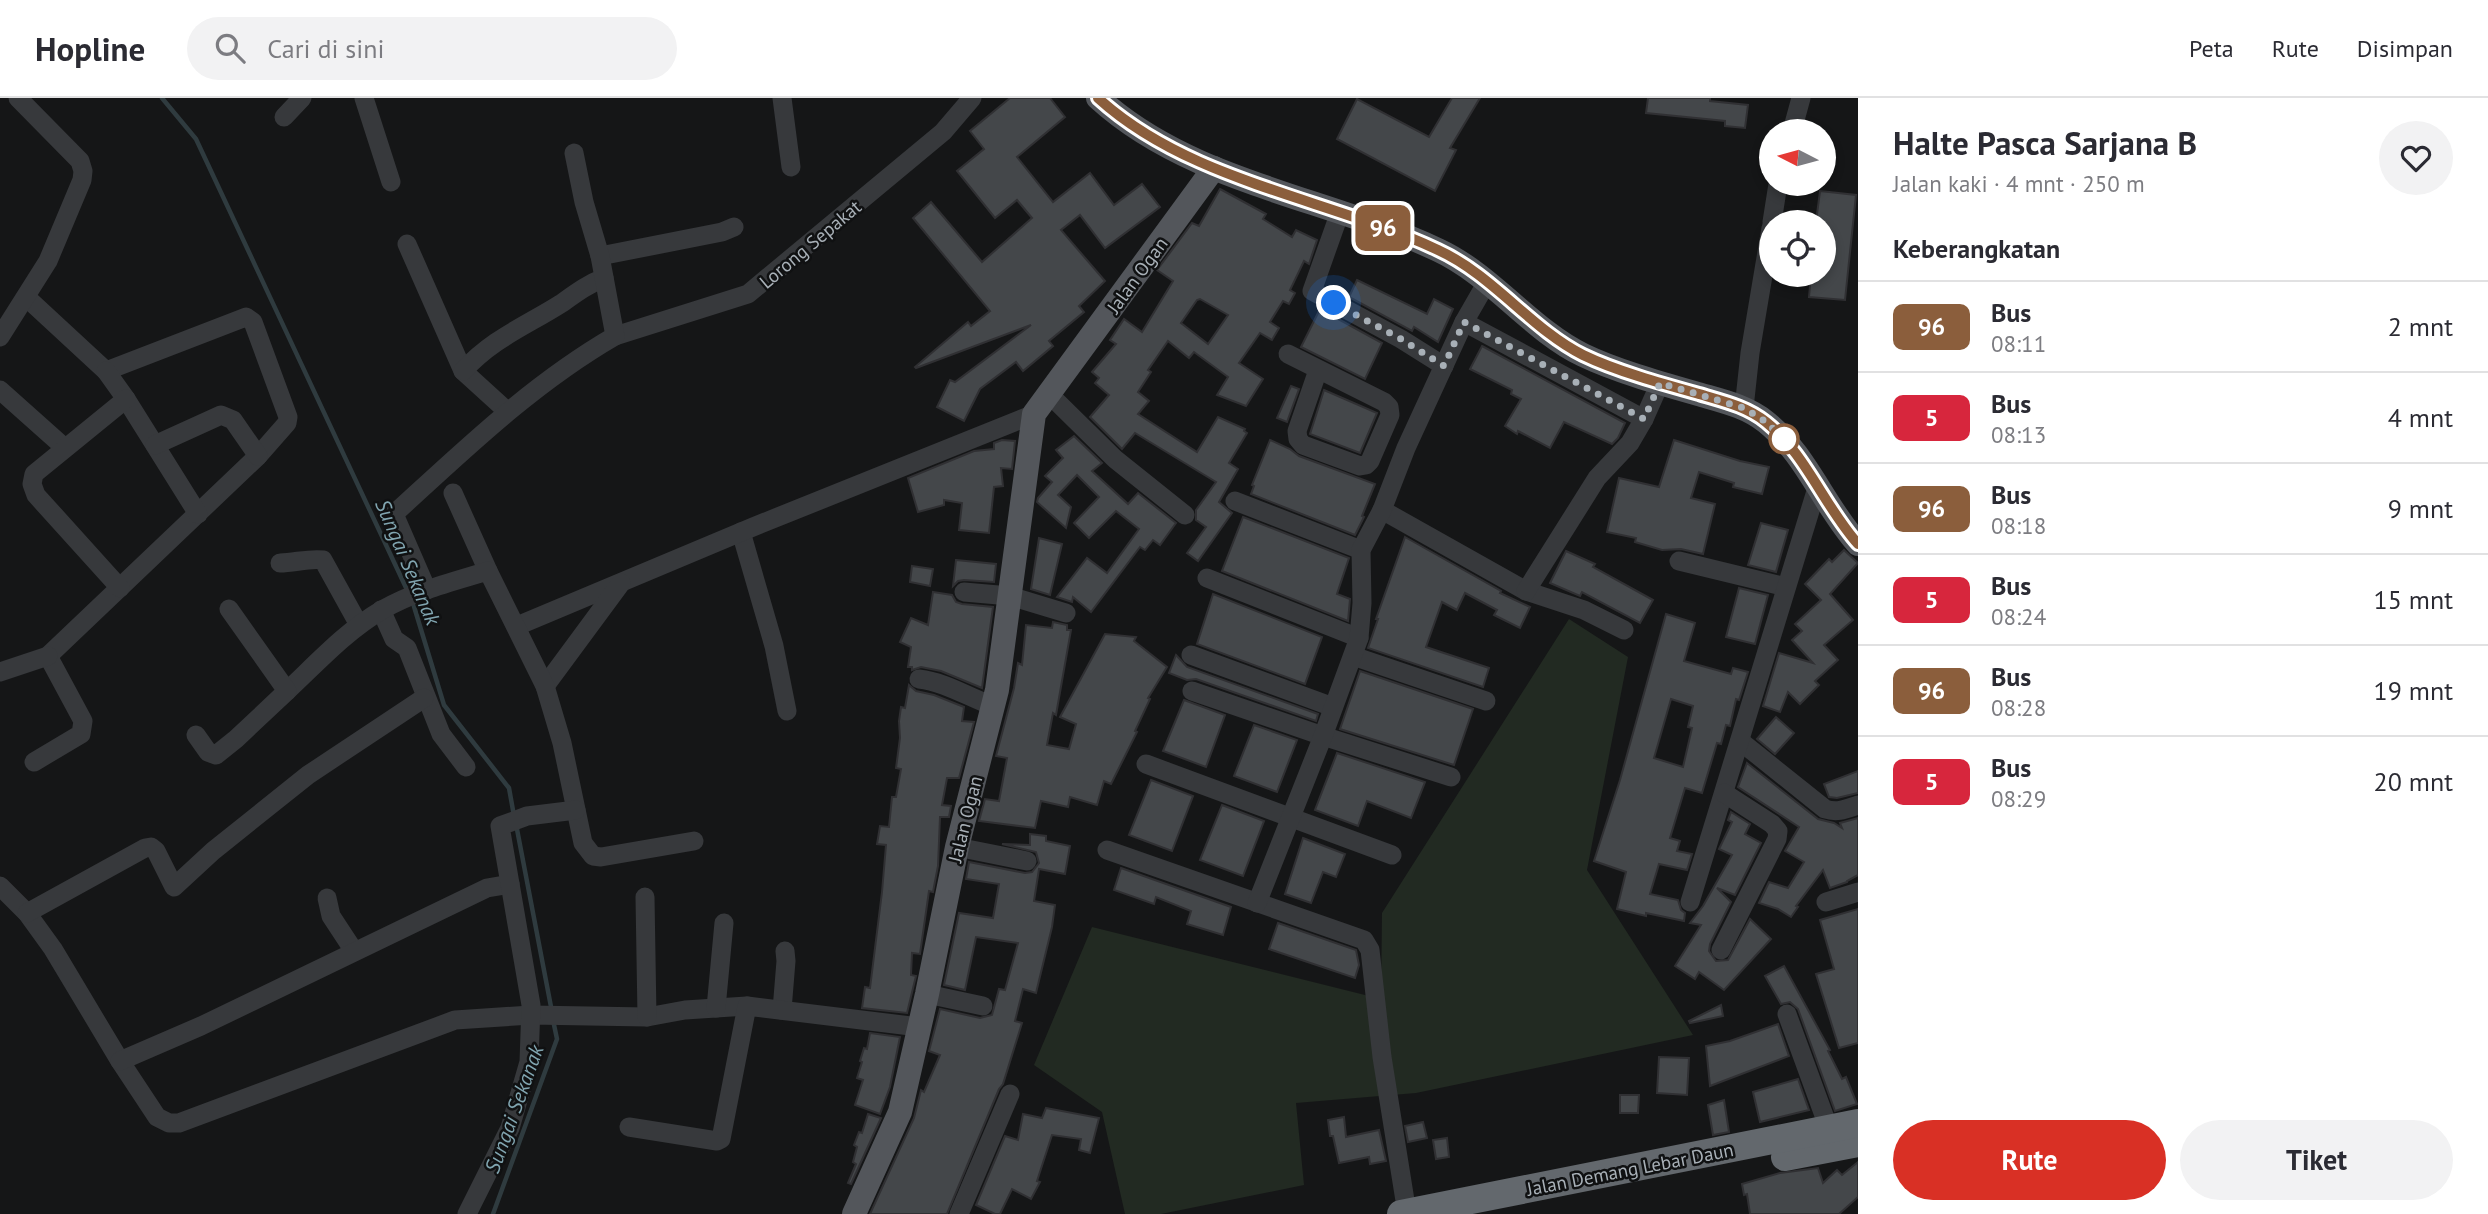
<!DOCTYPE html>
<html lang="id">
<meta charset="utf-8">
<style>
body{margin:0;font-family:"PT Sans",sans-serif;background:#f2f2f3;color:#2b2b33;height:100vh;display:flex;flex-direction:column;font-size:26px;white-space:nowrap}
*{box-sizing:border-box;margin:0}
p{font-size:23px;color:#7c7c81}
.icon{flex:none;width:38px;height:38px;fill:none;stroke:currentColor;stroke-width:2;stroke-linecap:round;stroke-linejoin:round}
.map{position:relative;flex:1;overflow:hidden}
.panel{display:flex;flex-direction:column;background:#fff;width:630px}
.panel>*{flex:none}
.badge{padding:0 14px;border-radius:10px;font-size:24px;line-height:46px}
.needle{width:46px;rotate:276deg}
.controls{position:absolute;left:1759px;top:21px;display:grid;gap:14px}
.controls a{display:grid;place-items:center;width:77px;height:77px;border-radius:50%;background:#fff;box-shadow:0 4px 10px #0003;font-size:35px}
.you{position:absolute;width:35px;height:35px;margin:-18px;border:5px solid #fff;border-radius:50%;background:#1a73e8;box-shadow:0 0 0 10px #1a73e833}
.map>.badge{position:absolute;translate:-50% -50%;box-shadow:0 0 0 4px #fff}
h2{padding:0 35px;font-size:26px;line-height:63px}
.round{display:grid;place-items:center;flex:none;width:74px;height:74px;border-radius:37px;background:#f2f2f3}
.head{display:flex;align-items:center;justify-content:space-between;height:119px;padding:0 35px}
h1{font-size:33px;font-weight:700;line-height:52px}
.primary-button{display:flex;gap:14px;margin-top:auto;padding:14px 35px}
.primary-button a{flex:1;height:80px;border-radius:42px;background:#d93025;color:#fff;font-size:28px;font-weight:700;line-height:80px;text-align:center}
.primary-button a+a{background:#f2f2f3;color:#2b2b33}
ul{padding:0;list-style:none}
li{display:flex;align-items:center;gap:21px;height:91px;padding:0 35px;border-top:2px solid #e1e1e2}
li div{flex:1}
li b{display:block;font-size:26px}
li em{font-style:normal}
li .badge{min-width:77px;font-weight:700;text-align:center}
header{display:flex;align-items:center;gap:42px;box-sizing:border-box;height:98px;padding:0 35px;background:#fff;border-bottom:2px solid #e1e1e2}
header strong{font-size:33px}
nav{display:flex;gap:38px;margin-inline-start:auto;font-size:24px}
.search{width:490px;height:63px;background:#f2f2f3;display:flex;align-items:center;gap:18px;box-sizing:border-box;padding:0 24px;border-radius:38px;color:#7c7c81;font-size:26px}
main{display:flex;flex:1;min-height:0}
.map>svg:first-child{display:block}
</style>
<header>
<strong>Hopline</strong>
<div class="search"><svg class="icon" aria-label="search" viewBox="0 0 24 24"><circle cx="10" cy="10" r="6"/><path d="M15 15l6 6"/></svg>Cari di sini</div>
<nav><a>Peta</a><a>Rute</a><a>Disimpan</a></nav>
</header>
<main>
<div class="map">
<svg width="1858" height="1116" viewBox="0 0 1858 1116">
<rect width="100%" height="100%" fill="#151617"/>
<path fill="#222a22" d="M1569,521l59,38 -41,213 106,165 -277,58 -120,10 8,82 -143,29h-36l-23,-102 -68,-47 58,-138 289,72 1,-86z"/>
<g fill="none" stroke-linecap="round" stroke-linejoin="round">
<g stroke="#2f3b3f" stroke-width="4.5">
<path d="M162,0l34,41 212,453"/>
<path d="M412,502l32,105 65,83 5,28"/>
<path d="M516,726l36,188"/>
<path d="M493,1116l64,-175 -4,-19"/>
</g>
</g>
<g fill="#44474a" stroke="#303033" stroke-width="2" fill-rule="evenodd">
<path d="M1010,0h40l15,19 -48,40 36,45 37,-29 24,32 28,-21 18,23 -55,41 -25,-33 -19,15 44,51 -26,25 5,6 -35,29 4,5 -30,25 -7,-9 -36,27 -16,32 -27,-14 13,-27 5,2 76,-57 -115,43 -1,-1 53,-45 3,4 19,-15 -77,-93 18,-16 51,60 50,-44 -15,-18 -22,18 -38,-47 27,-22 -14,-18z"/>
<path d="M1452,0h28l-30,50 6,2 -21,41 -98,-52 20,-40 72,38z"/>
<path d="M1648,0h62v3l38,4 -3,23 -20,-2v-5l-79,-8z"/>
<path d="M1220,91l46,25 -3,5 29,18 4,-7 21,10 -8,24 -5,-3 -14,29 5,3 -6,11 -6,-3 -13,21 9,6 -7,12 -12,-7 -21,30 24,16 -17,27 -29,-11 11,-18 -34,-25 -5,6 -21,-17 -20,29 3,2 -13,20 11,9 -11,13 59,38 21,-35 27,12 -1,2 3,2 -18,30 9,6 -19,33 13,11 -34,48 -11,-8 19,-26 -10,-7v-10l20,-28 -81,-49 -13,16 -32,-32 19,-22 -14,-12 4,-5 -7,-6 24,-28 -6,-4 14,-21 18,13 31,-51 -16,-11 35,-47 7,3zM1200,201l28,16 -20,29 -27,-21 16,-23z"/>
<path d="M1820,93l36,4 -11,105 -36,-3 2,-22h13v-53h-8z"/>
<path d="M1357,182l70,34 7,-15 19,10 -15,33 -24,-15 -2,4 -63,-34z"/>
<path d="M1320,211l62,34 -17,36 -64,-32z"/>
<path d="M1482,248l143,77 -7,15 -6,6 -48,-22 -14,26 -32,-17 -1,3 -12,-8 16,-27 -10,-5 1,-4 -42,-21z"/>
<path d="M1291,288l8,3 -12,33 -10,-4z"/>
<path d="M1324,292l53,23 -17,40 -50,-19z"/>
<path d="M1074,338l28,27 -10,8 36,33 10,-11 38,30 -16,22 -7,-5 -8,10 -5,-3 -49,65 -18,-15 -1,5 -15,-5 30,-39 20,15 32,-44 -23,-18 -27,27 -15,-15 25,-26 -22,-22 -19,20 13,12 -5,21 -29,-26 1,-4 14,-16 -7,-6 18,-18 -7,-8z"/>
<path d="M1002,342l13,1 -3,28 -11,-1 2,18 -9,1 -5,46 -30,-3 3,-27 -18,-3v5l-26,7 -10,-34 66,-27 20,-2v-6z"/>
<path d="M1270,342l20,9 9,7 76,28 -13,32 2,1 -9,18 -104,-41 3,-8 -2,-1z"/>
<path d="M1674,342l66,21 29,6 -7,27 -29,-7 1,-4 -35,-11 -8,26 24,6 -12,50 -22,-5 -19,1 -27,-8 1,-4 -29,-6 12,-54 40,9z"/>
<path d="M1243,419l106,41 -12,36 13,5 -2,22 -126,-50z"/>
<path d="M1761,425l27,7 -12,42 -28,-7z"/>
<path d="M1405,439l96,54 -1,2 30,14 -10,21 -26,-13 3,-5 -32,-17 -8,17 -15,-8 -16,45 63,21 -6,19 -115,-39 10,-29h-2z"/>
<path d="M1039,440l23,6 -12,51 -19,-6z"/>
<path d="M1844,452l14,13 -28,31 23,26 -29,25 14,15 -23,21 4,4 -19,19 -12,-12 -8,20 -17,-6 16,-53 34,10 -21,-23 10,-9 -7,-7 26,-24 -16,-16 24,-25 3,3z"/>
<path d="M1566,453l29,13 -2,3 60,33 -13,23 -58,-31 -2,4 -30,-13z"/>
<path d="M956,462l40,4 -2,18 -30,-2 -6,1 -5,5z"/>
<path d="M912,468l21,3 -3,17 -20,-4z"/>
<path d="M1739,490l29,7 -13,49 -29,-7z"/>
<path d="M933,494l19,3 4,7 6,2 31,3 -11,81 -41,-17 -20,-4 -9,3v-3h-4l3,-20 -11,-5 11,-24 17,7z"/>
<path d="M1213,496l109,43 -17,47 -108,-40z"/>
<path d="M1666,516l29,9 -11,38 47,13 2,-6 15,4 -9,28 -3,-1 -6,27 -4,-1 -5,19 -4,-1 -15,50 -17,-5 -15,50 10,3 -3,10 15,3 -5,16 -28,-6 -9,30 28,6 3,10 4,3 -1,8 -38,-8v3l-29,-7 9,-37 -32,-11 26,-81zM1671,601l22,7 -5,21 4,1 -9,39 -29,-9z"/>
<path d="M1053,524l14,3v5h4l-15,85 -3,-2 -6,32 22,4 7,-25 -16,-7 45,-83 31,3 -2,4 33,26 -19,31 2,1 -15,32 2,1 -26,52 -7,-3 -7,24 -27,-8 -2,10 -27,-6 -6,27 -56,-7 6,-22 14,2 8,-43 -11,-2 18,-68 4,-25 4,2 4,-40 26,3z"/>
<path d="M1176,557l11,12 131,47 -2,7 -120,-42 -9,1 -18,-7z"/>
<path d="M1360,573l113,38 -19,56 -114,-36z"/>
<path d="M909,587l7,6 18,4 30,12 -2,14 12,1 -15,56h-12l-5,27 9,1 -2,11h-9l-2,49 -5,26 -4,-1 -9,63 -8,-1 -1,22 5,1 -9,37 -45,-5 3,-21 5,1 12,-96 4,-47 -9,-1 3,-18 9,1 3,-30h4l5,-28 -5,-1 4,-30 -1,-17 2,-14 4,1z"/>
<path d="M1184,602l41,15 -19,52 -43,-16z"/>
<path d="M1776,619l18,16 -19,21 -18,-15z"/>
<path d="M1254,627l43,15 -20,52 -43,-16z"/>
<path d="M1337,655l88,29 -14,36 -44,-17 -9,25 -43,-16z"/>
<path d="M1747,665l71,56 16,4 8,5 -2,-5 18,-5v57l-11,6v1l-17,6 -7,-18 -27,36 2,1 -7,10 -13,-8 -19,-6 10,-21 19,6 16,-26 -19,-11 14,-24 -61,-40z"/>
<path d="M1858,673v22l-21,5 -8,-1 -5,-13z"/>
<path d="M1151,682l42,16 -21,55 -43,-16z"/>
<path d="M1222,707l42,16 -21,55 -43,-16z"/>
<path d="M1731,714l19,12 -5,10 16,9 -26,52 -18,-7 14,14 -21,42 -1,7 7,10 12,-1 22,-41 21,20 -47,51 -25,-18 -4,7 -20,-13 26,-41 -11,-2 13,-17 29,-51 -13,-6 13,-27 -4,-2z"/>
<path d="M1030,736l16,2v5l24,5 -5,28 -26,-5 -5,32 21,4 -3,22 -16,66 -13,-4 -8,32 7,2 -19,61 -4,5 -52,125h-77l44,-96 7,-28 3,2 16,-37 -11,-4 11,-42 40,9 12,-3 7,-26 6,1 13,-47 -42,-6 -11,53 -21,-5 15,-72 34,5 6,-34 -33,-5 3,-17 56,11 7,-1 7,-9 -3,-11 -34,-8 28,1z"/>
<path d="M1303,740l42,16 -9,23 -13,-5 -12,31 -26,-9z"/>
<path d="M1121,770l110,39 -8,28 -36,-11 4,-13 -35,-14 -2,7 -40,-14z"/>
<path d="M1858,811v134l-19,5 -23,-74 18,-5 -14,-49z"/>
<path d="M1278,825l78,27 3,15 -4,13 -86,-29z"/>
<path d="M1784,868l46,84 -2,1 14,28 4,-2 11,27 -22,7 -37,-102 -8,-7 -9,2 -16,-28z"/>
<path d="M1721,907l2,11 -33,7 -1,-2z"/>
<path d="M1778,926l11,32 -79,30 -4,-40 24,-5z"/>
<path d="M870,935l30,4 -10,50 -10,27 -25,-9 8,-25 -6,-2 5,-16 -2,-1 4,-13 3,1z"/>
<path d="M1659,959l30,1 -2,37 -30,-2z"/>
<path d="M1798,981l11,31 -49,12 -7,-30z"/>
<path d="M1620,997h19l-1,18h-18z"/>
<path d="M1724,1002l5,32 -16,3 -5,-30z"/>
<path d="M1046,1010l53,10 -9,35 -11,-3 2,-11 -29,-4 -15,46 3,1 -9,17 -19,-10 -12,25h-5l-19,-9 29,-69 13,4 5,-26 19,4z"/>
<path d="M868,1016l13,4 -30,66 -3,-1 8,-19 -3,-2 4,-15 -3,-2 5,-13 3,1z"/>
<path d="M1344,1019l2,20 33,-7 7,31 -16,3 -1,-7 -30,6 -6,-27h-3l-2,-16z"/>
<path d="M1423,1024l4,16 -19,4 -3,-16z"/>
<path d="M1447,1040l2,19 -13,2 -3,-19z"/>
<path d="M1858,1064v35l-19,17h-89l-3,-20 -3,1 -2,-11 38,-11 38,-5 5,15 14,-13 5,5z"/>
</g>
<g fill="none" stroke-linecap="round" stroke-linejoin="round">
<g stroke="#37393c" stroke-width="19">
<path d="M364,0l27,84"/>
<path d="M782,0l9,69"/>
<path d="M284,19l18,-19"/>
<path d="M1792,33l9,-33"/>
<path d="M1340,114l-28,79 89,48 43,27"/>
<path d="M1772,124l6,-38"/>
<path d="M407,146l56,127 44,40"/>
<path d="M600,158l122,-24 12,-5"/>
<path d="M26,199l80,74 140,-54 7,5 35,95 -1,6 -29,33 -210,200 35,65 -2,13 -47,28"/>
<path d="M1464,224l180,97"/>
<path d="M615,238l133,-42 195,-162 29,-34"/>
<path d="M0,239l48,-76 34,-81 1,-9 -3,-10 -62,-63"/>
<path d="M1288,256l96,48 5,5 1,8 -20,46 -4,4 -6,1 -57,-21 -5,-6 -1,-8 21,-61"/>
<path d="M106,273l20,28 72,115"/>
<path d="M463,273c30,-33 63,-45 99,-68 14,-10 26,-19 42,-25"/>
<path d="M0,292l65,58"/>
<path d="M1049,296l66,65 70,56"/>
<path d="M1744,310l6,-55 21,-125"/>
<path d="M155,347l66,-30 12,5 25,36"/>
<path d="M453,395l35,78"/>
<path d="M1235,403l126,49"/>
<path d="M1382,412l144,81 58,19 40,20"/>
<path d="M741,434l33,114 13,65"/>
<path d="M1679,463l107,26"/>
<path d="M280,465c14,0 29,-5 43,-3l36,65"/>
<path d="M1207,480l152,60"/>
<path d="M120,490l-84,-93 -4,-11 2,-10 92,-75"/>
<path d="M427,492l-33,-76c70,-64 138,-130 221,-178l-15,-80 -16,-54 -10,-49"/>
<path d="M1526,493l71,-113 33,-35 14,-24 16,-36"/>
<path d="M964,494l46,4 56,17"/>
<path d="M381,512l13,29 13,9 34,86 25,33"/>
<path d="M517,528l236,-99 281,-113"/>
<path d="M1191,557l142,52"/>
<path d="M1353,558l133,45"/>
<path d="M0,574l48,-16"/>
<path d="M919,581c26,3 49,18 74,27"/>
<path d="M545,588l76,-103"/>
<path d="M287,593c30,-28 59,-60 95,-81 33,-19 70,-28 106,-39l57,115 17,57 21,100 10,13 8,1 93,-16"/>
<path d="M1192,593l131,45 128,41"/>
<path d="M196,637l12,17 8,3 20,-16 51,-48 -58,-82"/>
<path d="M1740,643l85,68c13,4 21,0 33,-4"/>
<path d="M1146,666l246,91"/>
<path d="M957,749l70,14"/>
<path d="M1107,752l257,90 6,10 12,107 25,156"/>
<path d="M0,788l27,27 26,36 67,112 37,56 12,6h10l276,-103 76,-5 116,2 38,-7 62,-4"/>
<path d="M645,799l2,120"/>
<path d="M327,800l4,18 23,35"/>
<path d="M1690,804l127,-414"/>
<path d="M1826,804l32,-10"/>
<path d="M1257,805l66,-167 36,-98 3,-35 -1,-53 21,-40 24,-62 58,-126 23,-40"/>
<path d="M27,815l118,-65 6,-1 5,4 18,36 39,-36 95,-76 116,-77"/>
<path d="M1721,852l56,-111 1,-8 -6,-7 -48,-31"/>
<path d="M927,896l56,12"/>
<path d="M716,910l8,-85"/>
<path d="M782,912l4,-49 -1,-10"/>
<path d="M1787,916l42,115"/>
<path d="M120,963l81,-35 286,-138 23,-4"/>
<path d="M629,1029l88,14 4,-2 26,-133 172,21"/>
<path d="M467,1116l43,-86 19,-66 2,-57 -31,-179 27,-10 49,-6"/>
<path d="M959,1116l51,-120"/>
</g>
<g stroke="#53565b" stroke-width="24">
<path d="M1098,0c93,85 229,99 340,152 54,25 93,80 145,105 33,16 80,29 115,39 24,7 48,12 68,28 40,32 58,84 92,122"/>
<path d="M854,1116l46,-102 27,-118 30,-147 40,-157 37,-276 180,-246"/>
</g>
<g stroke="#63686d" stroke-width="28">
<path d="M1785,1059l73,-14"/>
<path d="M1401,1116l457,-91"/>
</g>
</g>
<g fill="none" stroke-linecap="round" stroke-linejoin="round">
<g stroke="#fff" stroke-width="16">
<path id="line" d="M1098,0c92,84 230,100 340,152 55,25 93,79 145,105 33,16 80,29 116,39 23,7 47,12 67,28 40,32 58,84 92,122"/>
</g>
<use href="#line" stroke="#8b5e3c" stroke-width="10"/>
<path stroke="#a8b0b7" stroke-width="7" stroke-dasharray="0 12.6" d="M1334,205l67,36 43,27 20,-44 180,97 16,-36 84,25 22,14 21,20 -3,-3"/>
</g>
<circle fill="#fff" stroke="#8b5e3c" stroke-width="3.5" cx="1784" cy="341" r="14"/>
<g text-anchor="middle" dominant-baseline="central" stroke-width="5" stroke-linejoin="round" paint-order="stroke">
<g font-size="19" fill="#a8b0b7" stroke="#101112">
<text transform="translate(810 146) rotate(-40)">Lorong Sepakat</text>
<text transform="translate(1137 177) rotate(-54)">Jalan Ogan</text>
<text transform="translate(965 721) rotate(-76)">Jalan Ogan</text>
<text transform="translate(1630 1071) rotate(-11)">Jalan Demang Lebar Daun</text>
</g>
<g font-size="21" font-style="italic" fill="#81a5b0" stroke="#101112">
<text transform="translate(408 464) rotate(67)">Sungai Sekanak</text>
<text transform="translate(514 1011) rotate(-70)">Sungai Sekanak</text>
</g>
</g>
</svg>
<div class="controls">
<a><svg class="needle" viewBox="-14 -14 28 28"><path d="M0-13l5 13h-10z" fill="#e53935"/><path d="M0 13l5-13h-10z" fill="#7c7c81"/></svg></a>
<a><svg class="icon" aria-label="locate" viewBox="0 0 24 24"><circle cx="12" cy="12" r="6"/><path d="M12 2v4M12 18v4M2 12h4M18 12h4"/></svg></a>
</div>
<div class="you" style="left:1334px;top:205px"></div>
<b class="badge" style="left:1383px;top:130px;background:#8b5e3c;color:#fff">96</b>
</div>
<section class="panel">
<div class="head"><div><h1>Halte Pasca Sarjana B</h1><p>Jalan kaki · 4 mnt · 250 m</p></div><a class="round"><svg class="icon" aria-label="heart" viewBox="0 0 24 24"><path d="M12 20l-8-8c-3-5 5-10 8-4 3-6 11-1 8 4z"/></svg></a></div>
<h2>Keberangkatan</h2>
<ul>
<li><span class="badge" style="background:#8b5e3c;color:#fff">96</span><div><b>Bus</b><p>08:11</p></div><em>2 mnt</em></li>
<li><span class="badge" style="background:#d7263d;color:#fff">5</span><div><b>Bus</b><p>08:13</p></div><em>4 mnt</em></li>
<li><span class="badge" style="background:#8b5e3c;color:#fff">96</span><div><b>Bus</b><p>08:18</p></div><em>9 mnt</em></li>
<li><span class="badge" style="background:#d7263d;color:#fff">5</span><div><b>Bus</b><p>08:24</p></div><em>15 mnt</em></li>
<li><span class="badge" style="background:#8b5e3c;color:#fff">96</span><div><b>Bus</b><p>08:28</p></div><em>19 mnt</em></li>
<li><span class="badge" style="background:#d7263d;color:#fff">5</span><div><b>Bus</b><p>08:29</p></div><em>20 mnt</em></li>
</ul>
<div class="primary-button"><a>Rute</a><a>Tiket</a></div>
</section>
</main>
